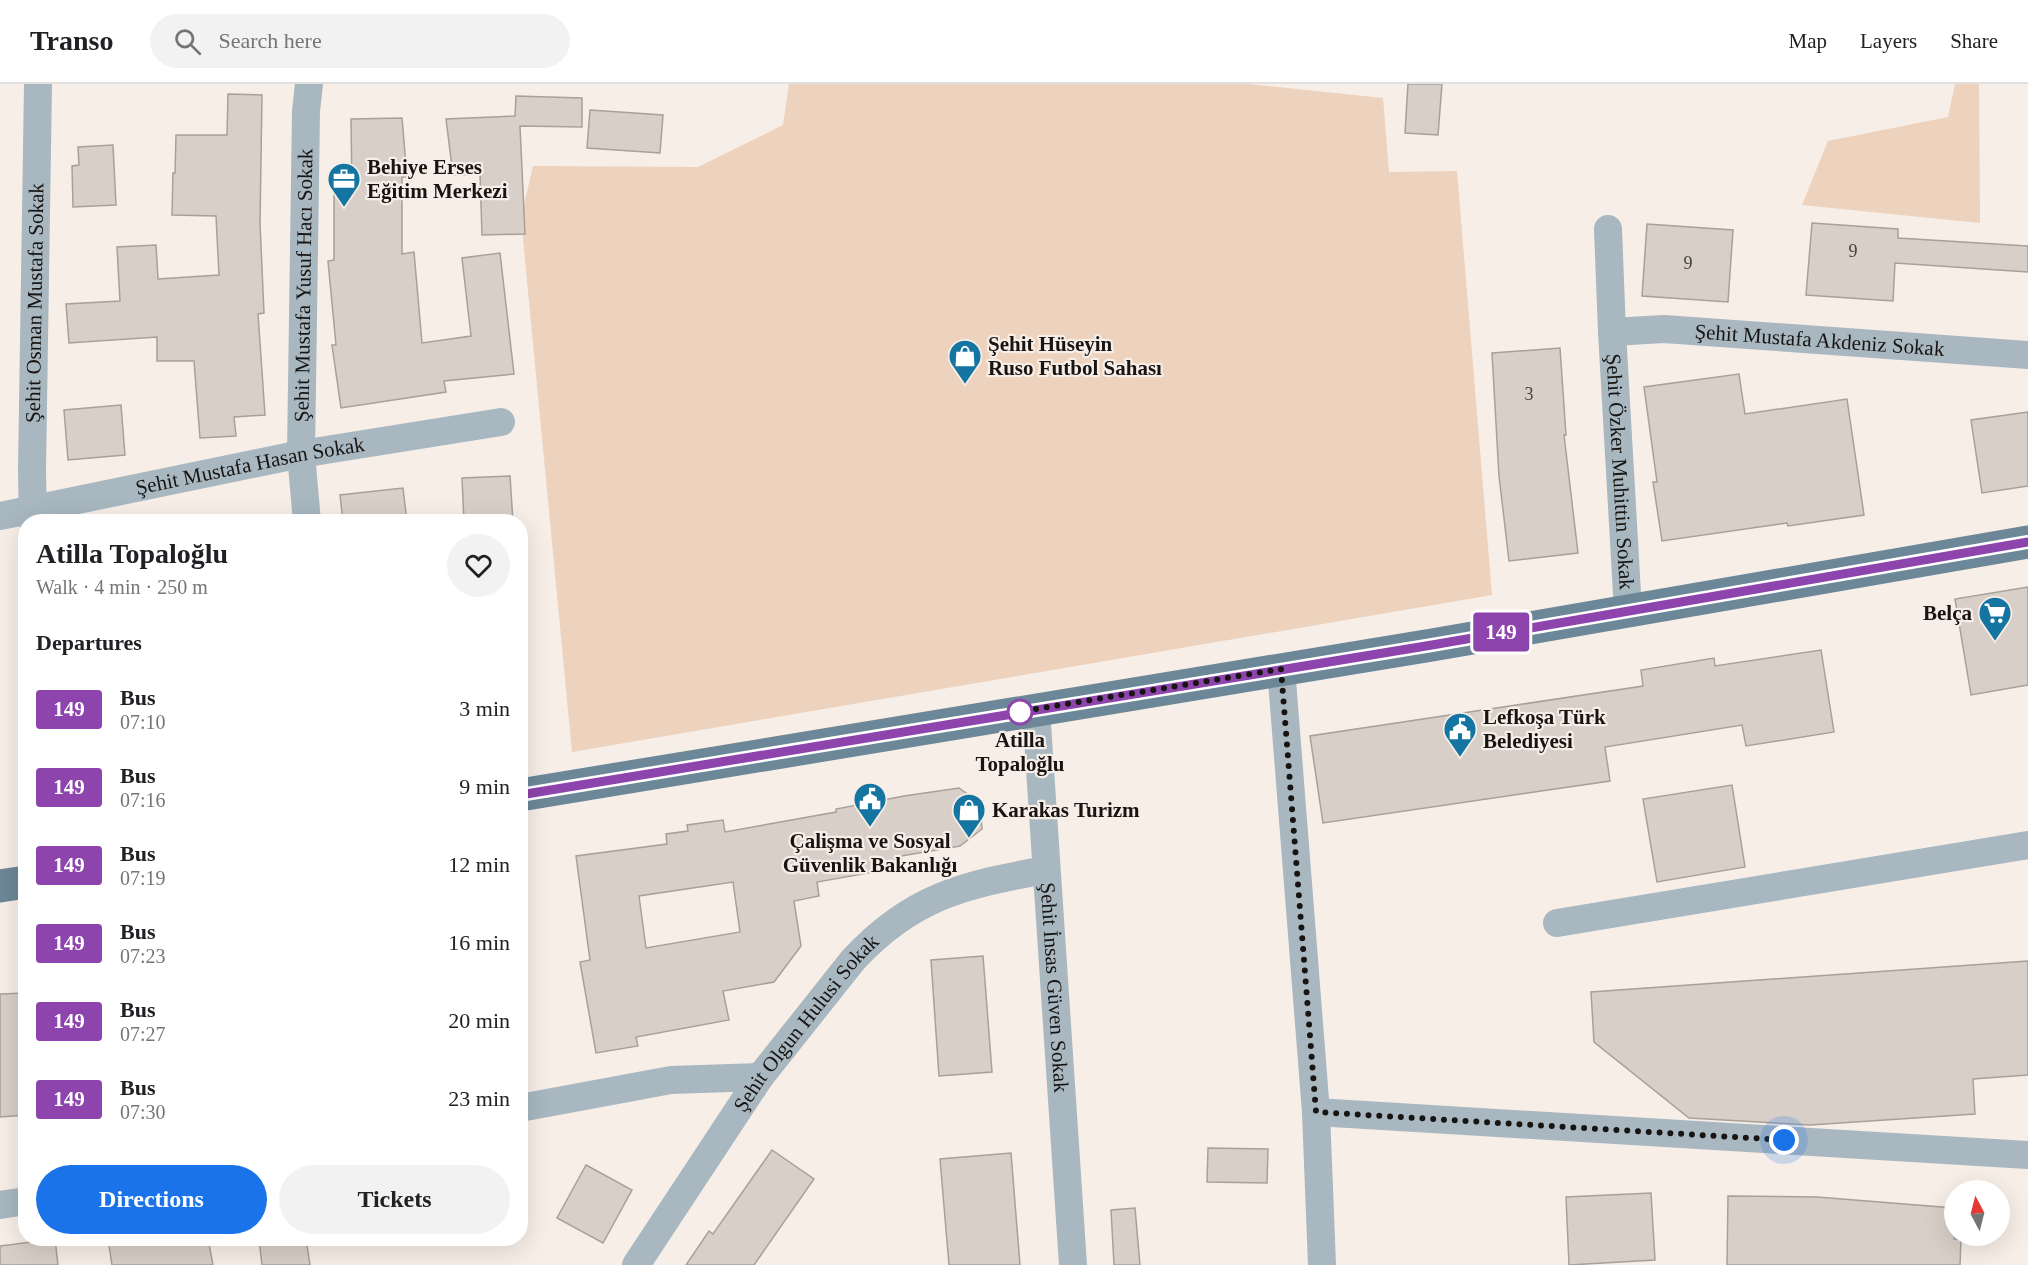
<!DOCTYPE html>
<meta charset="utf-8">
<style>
body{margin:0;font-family:Georgia,serif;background:#f2f2f2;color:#202124;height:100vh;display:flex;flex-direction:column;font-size:22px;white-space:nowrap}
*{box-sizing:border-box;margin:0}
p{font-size:20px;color:#757577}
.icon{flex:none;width:33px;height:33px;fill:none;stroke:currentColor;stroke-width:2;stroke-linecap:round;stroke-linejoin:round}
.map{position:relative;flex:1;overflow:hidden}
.details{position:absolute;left:18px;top:430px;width:510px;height:732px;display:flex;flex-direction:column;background:#fff;border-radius:24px;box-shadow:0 6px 24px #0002}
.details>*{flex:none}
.badge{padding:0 12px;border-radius:4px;font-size:21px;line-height:39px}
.needle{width:39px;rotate:353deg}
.buttons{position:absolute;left:1944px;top:1096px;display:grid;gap:12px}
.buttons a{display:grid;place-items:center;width:66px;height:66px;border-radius:50%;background:#fff;box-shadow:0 6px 24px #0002;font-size:30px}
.you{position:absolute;width:30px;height:30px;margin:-15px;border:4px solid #fff;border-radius:50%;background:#1a73e8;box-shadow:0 0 0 9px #1a73e833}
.map>.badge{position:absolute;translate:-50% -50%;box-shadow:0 0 0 3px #fff}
h2{padding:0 18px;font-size:22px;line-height:54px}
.round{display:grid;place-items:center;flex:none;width:63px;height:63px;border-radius:32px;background:#f2f2f2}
.headline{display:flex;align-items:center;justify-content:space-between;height:102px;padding:0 18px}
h1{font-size:28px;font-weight:800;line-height:45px}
.action{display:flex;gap:12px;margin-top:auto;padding:12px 18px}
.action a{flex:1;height:69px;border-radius:36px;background:#1a73e8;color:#fff;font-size:24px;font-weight:800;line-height:69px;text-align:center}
.action a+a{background:#f2f2f2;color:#202124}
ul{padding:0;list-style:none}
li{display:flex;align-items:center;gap:18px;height:78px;padding:0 18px}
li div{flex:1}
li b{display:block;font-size:22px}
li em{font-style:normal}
li .badge{min-width:66px;font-weight:700;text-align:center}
header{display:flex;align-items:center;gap:36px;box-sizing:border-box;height:84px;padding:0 30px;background:#fff;border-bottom:2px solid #e0e0e0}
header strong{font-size:28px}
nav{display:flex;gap:33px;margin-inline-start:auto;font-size:21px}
.search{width:420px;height:54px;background:#f2f2f2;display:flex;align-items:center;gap:15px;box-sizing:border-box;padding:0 21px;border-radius:33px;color:#757577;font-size:22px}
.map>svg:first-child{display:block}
</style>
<header>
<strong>Transo</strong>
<div class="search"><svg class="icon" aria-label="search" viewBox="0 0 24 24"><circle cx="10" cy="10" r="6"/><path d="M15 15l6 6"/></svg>Search here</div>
<nav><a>Map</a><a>Layers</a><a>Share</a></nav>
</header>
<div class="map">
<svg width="2028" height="1181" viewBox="0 0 2028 1181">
<rect width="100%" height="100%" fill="#f7eee7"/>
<g fill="#edd2bd">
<path d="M789,0h458l136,14 6,74 68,-1 35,424 -920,157 -51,-534 12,-52 165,1 85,-42z"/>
<path d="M1955,0h24l1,139 -178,-18 26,-64 120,-24z"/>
</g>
<g fill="#d8cfc8" stroke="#a8a099" stroke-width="1.5" fill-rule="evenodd">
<path d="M1408,0h34l-4,51 -33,-2z"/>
<path d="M228,10l34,1 -2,128 4,90 -6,1 7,101 -31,2 2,19 -36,2 -6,-77h-37v-24l-88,6 -3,-39 54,-3 -3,-54 39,-2 2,34 61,-4 -3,-59 -44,-1 1,-42h2l1,-38h51z"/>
<path d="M516,12l66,2v29l-62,-1 5,108 -43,1 -2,-61 -27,1 -7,-56 69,-3z"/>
<path d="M590,26l73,5 -3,38 -73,-5z"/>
<path d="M402,34l5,59h-5v77l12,-2 8,91 49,-7 -9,-78 38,-5 14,121 -70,7 2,11 -105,16 -9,-63h4l-8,-84 6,-1v-70h18l-1,-71z"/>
<path d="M113,61l3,60 -43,2 -1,-41 7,-1 -1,-18z"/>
<path d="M1812,139l86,6v9l130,8v26l-133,-9 -2,38 -87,-6z"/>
<path d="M1647,140l86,6 -5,72 -86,-6z"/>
<path d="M1560,264l6,87h-2l14,118 -69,8 -10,-85 -7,-123z"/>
<path d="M1739,290l6,40 102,-15 17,116 -76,11 -1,-3 -125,18 -9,-59h4l-13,-95z"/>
<path d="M121,321l4,50 -57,5 -4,-50z"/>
<path d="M2028,328v74l-46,7 -11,-73z"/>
<path d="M510,392l3,46h-49l-2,-44z"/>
<path d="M403,404l4,34h-64l-3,-27z"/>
<path d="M2028,503v98l-57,10 -16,-96z"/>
<path d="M1821,566l13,82 -88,14 -4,-21 -137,22 5,34 -287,42 -13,-87 333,-50 -2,-16 73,-12 1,8z"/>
<path d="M1732,701l13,82 -88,15 -14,-83z"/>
<path d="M959,704l21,15 2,26 -22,17 -59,10 2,11 -86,15 2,14 -25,5 7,45 -27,36 -51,9 6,29 -93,17 2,9 -42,7 -16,-91 10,-2 -14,-104 91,-12 -1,-10 22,-3 -1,-6 36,-5 2,12 111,-20v-3l68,-13zM733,798l7,50 -94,16 -7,-52z"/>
<path d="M983,872l9,116 -53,4 -8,-116z"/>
<path d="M2028,877v114l-55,4 2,35 -165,11 -121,-7 -95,-76 -3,-50z"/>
<path d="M26,909v122l-26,2v-123z"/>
<path d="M1208,1064l60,1 -1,34 -60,-1z"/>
<path d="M772,1066l42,29 -60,86h-68l23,-34 4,3z"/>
<path d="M1011,1069l9,112h-71l-9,-106z"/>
<path d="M586,1081l46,25 -29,53 -46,-25z"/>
<path d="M1651,1109l4,67 -86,5 -3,-68z"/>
<path d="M1728,1112l89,1 137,11v31h7l-1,26h-233z"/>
<path d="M1135,1124l5,57h-26l-3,-55z"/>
<path d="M55,1155l3,26h-58v-19z"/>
<path d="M108,1155h100l5,26h-101z"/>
<path d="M259,1155h47l4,26h-48z"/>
</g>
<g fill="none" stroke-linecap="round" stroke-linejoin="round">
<g stroke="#a8b7c0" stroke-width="28">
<path id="s1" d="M1608,145l4,103 16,279"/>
<path id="s2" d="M1612,248l52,-3 364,26"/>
<path id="s3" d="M0,432l301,-62 200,-32"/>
<path id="s4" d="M33,438l-1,-52 6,-386"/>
<path id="s5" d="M307,438l-6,-68 5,-343 3,-27"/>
<path d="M1281,584l35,444 6,153"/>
<path id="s6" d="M1036,625l37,556"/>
<path d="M1557,839l471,-78"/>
<path d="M520,1024l151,-28 89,-3"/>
<path d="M1316,1028l712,43"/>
<path d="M0,1121l26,-4"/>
<path id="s7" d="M636,1181l124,-188 93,-117c59,-64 111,-75 192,-90"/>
</g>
<g stroke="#6c8797" stroke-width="33">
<path d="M520,711l912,-150 596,-103"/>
<path d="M0,802l26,-4"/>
</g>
</g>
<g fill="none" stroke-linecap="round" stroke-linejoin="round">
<g stroke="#fff" stroke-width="14">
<path id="line" d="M520,711l912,-150 596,-103"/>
</g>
<use href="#line" stroke="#8e44ad" stroke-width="9"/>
<path stroke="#171412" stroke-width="6" stroke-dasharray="0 10.8" d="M1020,628l-8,1 269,-44 35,443 468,28"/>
</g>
<defs>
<g id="office-pin" transform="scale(1.725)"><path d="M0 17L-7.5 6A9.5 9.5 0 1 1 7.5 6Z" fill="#1475a2" stroke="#f7eee7"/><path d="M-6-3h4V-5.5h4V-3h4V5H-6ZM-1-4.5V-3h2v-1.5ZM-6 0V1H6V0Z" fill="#fff"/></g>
<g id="shop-pin" transform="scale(1.725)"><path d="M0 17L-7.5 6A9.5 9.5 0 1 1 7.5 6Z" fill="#1475a2" stroke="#f7eee7"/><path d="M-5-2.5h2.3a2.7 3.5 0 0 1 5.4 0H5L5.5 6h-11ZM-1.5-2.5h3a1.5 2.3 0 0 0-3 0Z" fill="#fff"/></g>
<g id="supermarket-pin" transform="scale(1.725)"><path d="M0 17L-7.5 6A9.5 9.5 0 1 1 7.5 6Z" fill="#1475a2" stroke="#f7eee7"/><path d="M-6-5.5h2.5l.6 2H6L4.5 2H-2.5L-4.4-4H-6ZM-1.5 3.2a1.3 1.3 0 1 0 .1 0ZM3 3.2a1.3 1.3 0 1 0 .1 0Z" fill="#fff"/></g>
<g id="civic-pin" transform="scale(1.725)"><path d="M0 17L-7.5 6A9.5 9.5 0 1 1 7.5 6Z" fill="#1475a2" stroke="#f7eee7"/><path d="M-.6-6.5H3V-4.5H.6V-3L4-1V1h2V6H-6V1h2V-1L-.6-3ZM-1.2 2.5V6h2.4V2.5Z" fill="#fff"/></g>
</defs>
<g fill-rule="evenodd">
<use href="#office-pin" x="344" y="95"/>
<use href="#shop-pin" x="965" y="272"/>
<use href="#supermarket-pin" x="1995" y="529"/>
<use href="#civic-pin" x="1460" y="645"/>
<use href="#civic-pin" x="870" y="715"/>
<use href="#shop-pin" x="969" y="726"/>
</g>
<circle fill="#fff" stroke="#8e44ad" stroke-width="3" cx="1020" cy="628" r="12"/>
<g text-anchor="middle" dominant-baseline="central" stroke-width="4.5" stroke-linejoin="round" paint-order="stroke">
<g font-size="18" fill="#474340">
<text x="1853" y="167">9</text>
<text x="1688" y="179">9</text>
<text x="1529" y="310">3</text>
</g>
<g font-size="21" font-weight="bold" fill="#171412" stroke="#f7eee7" text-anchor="start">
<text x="367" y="83">Behiye Erses<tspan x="367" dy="24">Eğitim Merkezi</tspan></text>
<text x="988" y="260">Şehit Hüseyin<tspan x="988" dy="24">Ruso Futbol Sahası</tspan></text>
<text x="1972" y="529" text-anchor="end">Belça</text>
<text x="1483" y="633">Lefkoşa Türk<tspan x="1483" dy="24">Belediyesi</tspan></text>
<text x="992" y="726">Karakas Turizm</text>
<text x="870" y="757" text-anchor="middle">Çalişma ve Sosyal<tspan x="870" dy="24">Güvenlik Bakanlığı</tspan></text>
</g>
<g font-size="21" fill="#171412" stroke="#f7eee7">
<text stroke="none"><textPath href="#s5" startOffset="237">Şehit Mustafa Yusuf Hacı Sokak</textPath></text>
<text stroke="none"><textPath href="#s4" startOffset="219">Şehit Osman Mustafa Sokak</textPath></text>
<text stroke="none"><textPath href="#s2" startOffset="208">Şehit Mustafa Akdeniz Sokak</textPath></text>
<text stroke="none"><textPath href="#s3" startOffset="255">Şehit Mustafa Hasan Sokak</textPath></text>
<text stroke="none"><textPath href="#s1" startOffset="243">Şehit Özker Muhittin Sokak</textPath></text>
<text stroke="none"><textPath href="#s6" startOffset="279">Şehit İnsas Güven Sokak</textPath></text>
<text stroke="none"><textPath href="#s7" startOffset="296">Şehit Olgun Hulusi Sokak</textPath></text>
</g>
<g font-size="21" font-weight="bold" fill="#171412" stroke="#f7eee7">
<text x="1020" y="656">Atilla<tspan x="1020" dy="24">Topaloğlu</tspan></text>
</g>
</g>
</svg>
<div class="buttons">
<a><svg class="needle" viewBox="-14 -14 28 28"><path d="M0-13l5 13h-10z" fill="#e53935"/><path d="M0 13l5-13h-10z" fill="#757577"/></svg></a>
</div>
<div class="you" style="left:1784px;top:1056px"></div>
<b class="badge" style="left:1501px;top:548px;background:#8e44ad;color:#fff">149</b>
<section class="details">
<div class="headline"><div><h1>Atilla Topaloğlu</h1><p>Walk · 4 min · 250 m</p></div><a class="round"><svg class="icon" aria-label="heart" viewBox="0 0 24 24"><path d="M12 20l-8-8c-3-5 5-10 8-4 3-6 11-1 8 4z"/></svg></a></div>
<h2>Departures</h2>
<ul>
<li><span class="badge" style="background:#8e44ad;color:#fff">149</span><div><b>Bus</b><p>07:10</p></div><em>3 min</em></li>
<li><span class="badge" style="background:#8e44ad;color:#fff">149</span><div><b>Bus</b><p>07:16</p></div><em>9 min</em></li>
<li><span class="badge" style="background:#8e44ad;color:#fff">149</span><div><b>Bus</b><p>07:19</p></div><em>12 min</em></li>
<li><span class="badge" style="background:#8e44ad;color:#fff">149</span><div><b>Bus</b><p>07:23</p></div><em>16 min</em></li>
<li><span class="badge" style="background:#8e44ad;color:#fff">149</span><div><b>Bus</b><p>07:27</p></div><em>20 min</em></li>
<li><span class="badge" style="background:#8e44ad;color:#fff">149</span><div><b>Bus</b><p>07:30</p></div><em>23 min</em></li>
</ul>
<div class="action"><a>Directions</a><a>Tickets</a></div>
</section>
</div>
